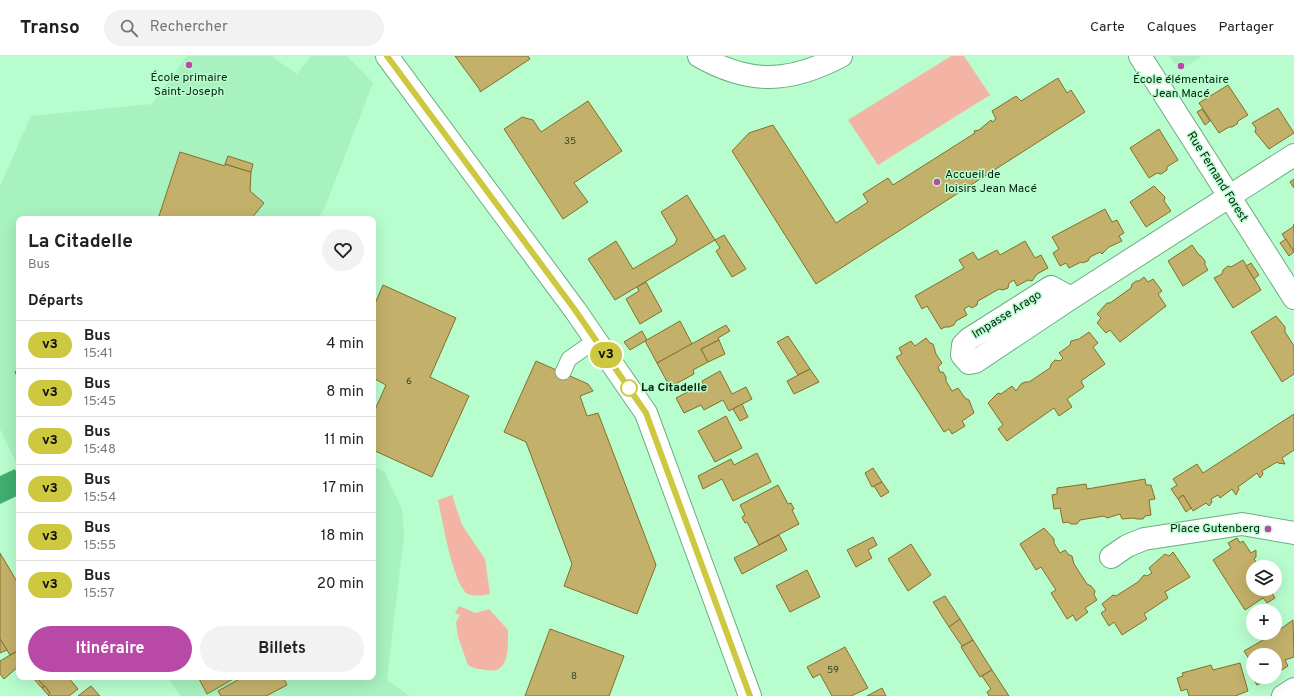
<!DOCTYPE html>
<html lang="fr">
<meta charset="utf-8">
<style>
body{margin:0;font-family:Overpass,sans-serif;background:#f2f2f2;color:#222;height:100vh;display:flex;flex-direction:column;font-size:15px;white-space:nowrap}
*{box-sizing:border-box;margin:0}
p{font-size:13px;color:#767676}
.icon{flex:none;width:22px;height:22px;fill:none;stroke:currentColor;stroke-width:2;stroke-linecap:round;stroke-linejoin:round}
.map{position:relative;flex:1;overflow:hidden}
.panel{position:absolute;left:16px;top:160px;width:360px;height:464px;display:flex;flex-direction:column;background:#fff;border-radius:8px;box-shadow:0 4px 16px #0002}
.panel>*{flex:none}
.badge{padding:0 8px;border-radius:13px;font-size:14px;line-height:26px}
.buttons{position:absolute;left:1246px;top:504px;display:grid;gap:8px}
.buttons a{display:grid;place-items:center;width:36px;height:36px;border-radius:50%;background:#fff;box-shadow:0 4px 16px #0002;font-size:20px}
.map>.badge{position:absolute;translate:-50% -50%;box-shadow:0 0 0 2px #fff}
h2{padding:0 12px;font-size:15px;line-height:36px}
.round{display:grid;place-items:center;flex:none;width:42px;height:42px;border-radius:21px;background:#f2f2f2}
.overview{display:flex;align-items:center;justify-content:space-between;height:68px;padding:0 12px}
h1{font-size:19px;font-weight:700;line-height:30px}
.primary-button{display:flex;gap:8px;margin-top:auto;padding:8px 12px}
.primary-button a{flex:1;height:46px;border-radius:24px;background:#b949a7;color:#fff;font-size:16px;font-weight:700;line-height:46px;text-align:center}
.primary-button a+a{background:#f2f2f2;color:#222}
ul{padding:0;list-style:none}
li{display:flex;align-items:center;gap:12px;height:48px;padding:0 12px;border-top:1px solid #e0e0e0}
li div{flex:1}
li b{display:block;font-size:15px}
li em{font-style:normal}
li .badge{min-width:44px;font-weight:700;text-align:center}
header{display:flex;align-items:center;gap:24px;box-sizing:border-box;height:56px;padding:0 20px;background:#fff;border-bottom:1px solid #e0e0e0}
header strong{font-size:19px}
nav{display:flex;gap:22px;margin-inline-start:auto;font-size:14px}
.search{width:280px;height:36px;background:#f2f2f2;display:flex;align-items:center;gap:10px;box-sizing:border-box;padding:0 14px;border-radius:22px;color:#767676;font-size:15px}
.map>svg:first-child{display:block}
</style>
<header>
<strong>Transo</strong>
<div class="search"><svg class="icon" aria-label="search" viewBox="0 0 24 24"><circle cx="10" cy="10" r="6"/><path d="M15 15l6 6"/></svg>Rechercher</div>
<nav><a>Carte</a><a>Calques</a><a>Partager</a></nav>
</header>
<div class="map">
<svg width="1294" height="640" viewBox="0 0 1294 640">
<rect width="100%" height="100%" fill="#b8fdce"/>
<g fill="#a7f2bf">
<path d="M187,0h84l26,18 14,-18h36l26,27 -48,124 -7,12h-299v249l-19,-39v-243l31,-70 121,-12z"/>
<path d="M1169,0h33l-22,14z"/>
<path d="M373,411l11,4 18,38 2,26 -17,145 23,16h-229l-14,-19h206z"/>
</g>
<g fill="#f4b4a5">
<path d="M951,0h13l26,39 -112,70 -30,-45z"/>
<path d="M452,439l10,30 23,34 5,35c-7,1 -15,3 -22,0 -15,-8 -26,-76 -30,-94z"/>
<path d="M459,550l17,7 13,-4 19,21c0,17 2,45 -22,40 -6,-1 -13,-1 -18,-5l-10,-28 -2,-15 4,-7 -5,-2z"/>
</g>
<path fill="#41ad6e" d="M15,413l4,10v16l-19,9v-28z"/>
<g fill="#c3b06a" stroke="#827028">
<path d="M455,0h73l2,3 -50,33v-2z"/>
<path d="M1058,22l9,15 4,-3 14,22 -269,172 -84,-133 17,-18 24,-8 63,98 32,-21 -5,-8 25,-16 5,7 82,-52 -1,-2 5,-1 12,-10 1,2 4,-3 -4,-8 24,-15 5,5z"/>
<path d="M1228,29l20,30 -10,6 -1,3 -5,3h-3l-10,6 -20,-30z"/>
<path d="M588,45l34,50 -48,32 14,19 -25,17 -59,-90 18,-12 11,3 8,12z"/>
<path d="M1278,52l16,25 -25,16 -14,-17 1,-4 -4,-5z"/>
<path d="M1202,53l8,12 -5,4 -8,-13z"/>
<path d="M1159,73l19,31 -11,7v3l-6,4 -4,-1 -8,5 -19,-30z"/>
<path d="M180,96l45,14v-2l26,8 -1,19 14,12 -13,16h-93z"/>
<path d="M228,100l25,8 -2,8 -26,-8z"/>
<path d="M1294,123v9l-4,-6z"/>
<path d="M1154,130l11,11 -1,4 7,10 -25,16 -16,-25z"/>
<path d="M687,139l28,45 -100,60 -27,-41 28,-18 17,28 42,-25 2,-5 -16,-27z"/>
<path d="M1105,153l7,13 5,-2 7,13 -5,3 3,5 -13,6 -7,7 -2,-2 -10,5 -2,4 -6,2 -1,-1 -12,6 -3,-5 -6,3 -7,-13 6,-4 -7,-12z"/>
<path d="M1294,168v29l-12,-19 11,-7z"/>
<path d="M724,179l22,34 -14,8 -16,-26 4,-3 -5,-8z"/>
<path d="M1286,183l8,13 -5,4 -9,-13z"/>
<path d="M1025,185l10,17 6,-3 7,13 -11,6 -5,7 -4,-1 -11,6 -3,-6 -5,3 -1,5 -5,2 -4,-1 -21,12 -1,4 -5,3 -3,-2 -5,3 3,6 -11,6 -2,4 -5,2h-4l-4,2 -14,-23 -5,3 -7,-13 49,-28 -5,-8 14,-8 5,8 19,-10 3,5z"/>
<path d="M1192,189l7,10 2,1 4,5v4l3,5 -25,16 -15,-25z"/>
<path d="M1243,204l18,30 -28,18 -19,-30 8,-4 1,-4 5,-4 3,1z"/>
<path d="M1251,207l8,12 -5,4 -8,-13z"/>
<path d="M1144,221l4,5 5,-3 9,12 -4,3 8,12 -46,36 -10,-12 -4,3 -8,-9 -1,-1 4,-5 -4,-4 10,-11h3l21,-15 1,-4 4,-3h3z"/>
<path d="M646,226l16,29 -22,13 -14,-25 13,-8 -2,-4z"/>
<path d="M383,229l73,33 -26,59 39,19 -37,81 -59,-27v-36l13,-29 -13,-7v-70z"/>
<path d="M1276,260l9,11v5l9,14v28l-12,8 -31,-50z"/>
<path d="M680,265l12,23 -35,19 -12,-22z"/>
<path d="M726,269l4,6 -12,7 1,2 -18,9 7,13 -15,8 1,4 -24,13 -13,-24z"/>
<path d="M642,275l5,9 -17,10 -6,-8z"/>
<path d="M1089,276l9,11 -5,4 12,17 -24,17 3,6 -17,12 5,8 -13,9 -5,-8 -47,33 -9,-12 5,-4 -15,-22 10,-10 3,1 11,-8 4,5 5,-7 4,-2h4l21,-14 1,-4 4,-4 5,1 3,-3 -4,-5 11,-8 1,-4 8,-2z"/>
<path d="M788,280l22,33 -12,6 -21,-33z"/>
<path d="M926,282l4,5 3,1 3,10 6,9 -4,4 2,5h3l3,5v4l6,10 6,-3 7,10 4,2 5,13 -12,8 3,5 -13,8 -3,-5 -5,3 -48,-75 6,-3 -3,-6 12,-7 4,5z"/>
<path d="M719,284l6,14 -17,8 -7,-13z"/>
<path d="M536,305l52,23 5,7 -13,5 7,20 11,-3 58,152 -19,49 -73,-28 8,-22 -46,-122 -22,-10z"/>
<path d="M19,313v11l-4,-8z"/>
<path d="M810,313l9,13 -25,12 -7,-13z"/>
<path d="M720,315l12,23 14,-7 6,12 -23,12 -6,-11 -19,10 -3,-5 -17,8 -8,-15 27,-14 -1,-3z"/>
<path d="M742,348l6,13 -8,4 -7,-12z"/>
<path d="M1294,358v36l-12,8 3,6 -7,-1 -1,-1 -15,9 1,3 -3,4 -3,-5 -19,14 1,2 -3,6 -4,-6 -12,9 -2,-3 -7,4 1,3 -3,4 -3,-3 -13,8 -10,-16 -5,4 -7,-10 6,-4 -4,-6 24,-15 6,9z"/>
<path d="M726,360l16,32 -27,14 -17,-31z"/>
<path d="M757,397l14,29 -38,19 -11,-22 -19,10 -5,-13 33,-17 3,6z"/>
<path d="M873,412l9,14 -10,5 -7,-14z"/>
<path d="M1145,423l1,6h5l4,14 -6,1 2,15 -6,1 -2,3h-6l-3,-1 -12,1 -2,-5 -13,4 -3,-2 -24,4 -3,4h-6l-3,-2 -5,1 -3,-15 -6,1 -2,-14 5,-1v-6l29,-4 1,5z"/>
<path d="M882,426l7,10 -8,5 -7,-11z"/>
<path d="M778,429l10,19 3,-1 3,6 -2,1 7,14 -40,21 -12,-23 -2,1 -3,-6 3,-2 -5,-10z"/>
<path d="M1183,439l8,13 -5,4 -8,-13z"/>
<path d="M1044,472l10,11v4l6,10 5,-3 4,5 3,1 2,8 13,20 4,2 4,5 -1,4 3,5 -12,8 3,4 -12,9 -3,-6 -6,4 -16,-26 5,-3 -15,-23 -5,3 -16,-26z"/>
<path d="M779,479l8,15 -45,24 -8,-16z"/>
<path d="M873,481l4,8 -9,5 4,8 -16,9 -9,-17z"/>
<path d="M1237,482l3,5 3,-2 8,12 5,-3v7l-2,2 6,8h-7v22h21l1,2 -3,2 3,5 -8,5 -4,-5 -18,12 -32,-50 18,-12 -3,-5z"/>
<path d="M911,488l20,31 -23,16 -20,-32z"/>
<path d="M1173,496l17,25 -25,15 3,6 -24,16 3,5 -25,16 -8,-13 -5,4 -8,-13 5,-3 -4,-6 11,-9 3,1 22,-14 6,-7 3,1 5,-3 -3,-5 16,-14 4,2z"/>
<path d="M0,497l19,32v65l-9,5 -10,-16z"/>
<path d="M807,514l13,27 -30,15 -14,-26z"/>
<path d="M945,540l15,23 -11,8 -16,-25z"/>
<path d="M960,563l13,21 -11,6 -13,-19z"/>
<path d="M1293,564l1,37 -9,3 3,6 -11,7 -1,4 -6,3 -2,-1 -11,6 -7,-12 3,-2v6h22v-22h-22v10l-9,-14 31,-18z"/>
<path d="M550,573l74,27 -15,40h-84z"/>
<path d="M0,583l7,11 -7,3z"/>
<path d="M973,584l19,30 -12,7 -19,-30z"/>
<path d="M845,591l23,41 -17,8h-19l-12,-22 -7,4 -6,-11z"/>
<path d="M19,594v16l-15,13 -4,-5v-13z"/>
<path d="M1240,607l8,28 -13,5h-46l-2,-7 -6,2 -4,-13 6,-2 -1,-3 29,-8 2,5z"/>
<path d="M992,614l17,26h-20l-2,-4 4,-3 -9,-13z"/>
<path d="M32,621h4l8,9 -2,2z"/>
<path d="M36,621h32l10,12 -9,7h-20l-1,-1 2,-2z"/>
<path d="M198,621h36l1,1 -28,16z"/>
<path d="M243,621h40l4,8 -21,11h-45l-3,-5z"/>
<path d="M45,630l5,7 -2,2 -6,-7z"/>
<path d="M91,630l9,10h-22z"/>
<path d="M882,632l4,8h-19z"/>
</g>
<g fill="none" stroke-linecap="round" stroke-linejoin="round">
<g stroke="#6bad82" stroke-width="17">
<path id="lane" d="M563,316l6,-13 27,-19"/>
</g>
<g stroke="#6bad82" stroke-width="24">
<g id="street">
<path d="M387,0l188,254 71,103 104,283"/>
<path d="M699,0c51,29 91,27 142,0"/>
<path d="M1140,0l154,242"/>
<path d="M1071,242l-20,-11 -82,52 -6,6 -1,10 7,8 6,-1 96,-64 223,-143"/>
<path d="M1111,501l16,-11 17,-7 98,-15 52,9"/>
<path d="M1283,640l11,-7"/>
</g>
</g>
<use href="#lane" stroke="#fff" stroke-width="15"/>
<use href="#street" stroke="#fff" stroke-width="22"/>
</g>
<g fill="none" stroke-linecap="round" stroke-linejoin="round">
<g stroke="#fff" stroke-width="9">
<path id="line" d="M387,0l188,254 71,103 104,283"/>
</g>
<use href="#line" stroke="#cdc83f" stroke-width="6"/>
</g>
<g fill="#b949a7" stroke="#b8fdce" stroke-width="1.5">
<circle cx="189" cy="9" r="4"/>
<circle cx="1181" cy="10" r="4"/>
<circle cx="937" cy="126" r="4"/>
<circle cx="1268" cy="473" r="4"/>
</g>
<circle fill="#fff" stroke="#cdc83f" stroke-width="2" cx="629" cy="332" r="8"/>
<g text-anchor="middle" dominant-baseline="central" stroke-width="3" stroke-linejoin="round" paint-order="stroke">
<g font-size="10" fill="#364628">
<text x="570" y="85">35</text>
<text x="409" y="325">6</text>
<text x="833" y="614">59</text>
<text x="574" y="620">8</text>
</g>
<g font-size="12" fill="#072312" stroke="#b8fdce">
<text x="189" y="22">École primaire<tspan x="189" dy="14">Saint-Joseph</tspan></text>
<text x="1181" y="24">École élémentaire<tspan x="1181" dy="14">Jean Macé</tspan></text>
<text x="945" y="119" text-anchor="start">Accueil de<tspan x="945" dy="14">loisirs Jean Macé</tspan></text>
<text x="1260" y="473" text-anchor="end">Place Gutenberg</text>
</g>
<g font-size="12" fill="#072312" stroke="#b8fdce">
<text transform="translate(1217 121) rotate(58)">Rue Fernand Forest</text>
<text transform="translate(1007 259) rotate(-32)">Impasse Arago</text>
</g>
<g font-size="12" font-weight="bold" fill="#072312" stroke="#b8fdce" text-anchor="start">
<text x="641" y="332">La Citadelle</text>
</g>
</g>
</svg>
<div class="buttons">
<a><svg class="icon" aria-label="layers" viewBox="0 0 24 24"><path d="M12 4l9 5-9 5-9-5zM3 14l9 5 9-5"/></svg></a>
<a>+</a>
<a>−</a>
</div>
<b class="badge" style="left:606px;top:299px;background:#cdc83f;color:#111">v3</b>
<section class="panel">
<div class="overview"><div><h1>La Citadelle</h1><p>Bus</p></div><a class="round"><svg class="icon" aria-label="heart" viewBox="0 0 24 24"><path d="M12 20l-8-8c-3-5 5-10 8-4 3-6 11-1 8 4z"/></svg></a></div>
<h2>Départs</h2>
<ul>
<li><span class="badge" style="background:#cdc83f;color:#111">v3</span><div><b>Bus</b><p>15:41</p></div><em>4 min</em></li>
<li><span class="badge" style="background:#cdc83f;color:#111">v3</span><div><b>Bus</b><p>15:45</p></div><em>8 min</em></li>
<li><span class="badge" style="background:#cdc83f;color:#111">v3</span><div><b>Bus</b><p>15:48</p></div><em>11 min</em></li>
<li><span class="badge" style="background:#cdc83f;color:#111">v3</span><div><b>Bus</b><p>15:54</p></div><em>17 min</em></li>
<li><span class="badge" style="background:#cdc83f;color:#111">v3</span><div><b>Bus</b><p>15:55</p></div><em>18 min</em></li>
<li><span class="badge" style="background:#cdc83f;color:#111">v3</span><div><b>Bus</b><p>15:57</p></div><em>20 min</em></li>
</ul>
<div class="primary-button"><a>Itinéraire</a><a>Billets</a></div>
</section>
</div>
